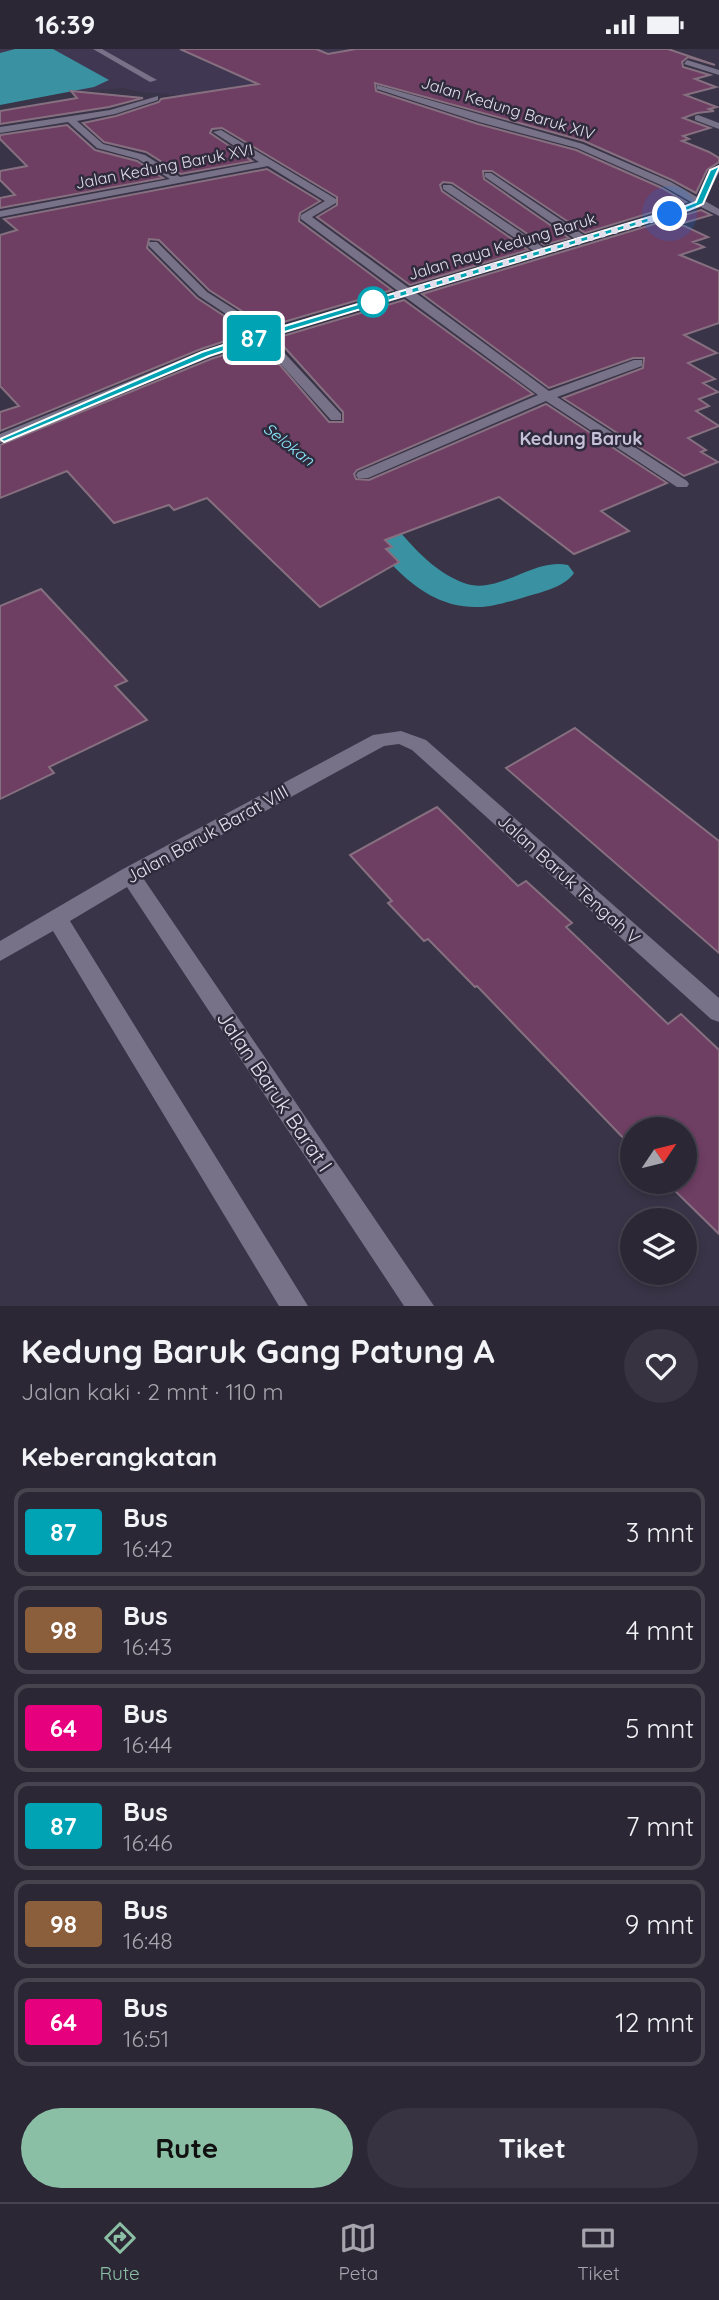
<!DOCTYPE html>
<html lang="id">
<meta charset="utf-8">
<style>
body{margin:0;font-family:Quicksand,sans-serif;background:#373341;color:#f1f3f6;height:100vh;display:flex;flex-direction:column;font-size:26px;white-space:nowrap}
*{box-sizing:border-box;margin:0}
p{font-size:23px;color:#a6a5ad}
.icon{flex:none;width:38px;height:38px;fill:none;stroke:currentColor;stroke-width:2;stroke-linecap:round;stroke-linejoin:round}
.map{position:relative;height:1257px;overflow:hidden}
.drawer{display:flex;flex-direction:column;background:#2b2735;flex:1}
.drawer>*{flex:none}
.badge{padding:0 14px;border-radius:5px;font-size:24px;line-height:46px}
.needle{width:46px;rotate:55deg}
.controls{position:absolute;left:620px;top:1068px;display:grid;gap:14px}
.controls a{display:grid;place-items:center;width:77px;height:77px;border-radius:50%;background:#2b2735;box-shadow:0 4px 10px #0003,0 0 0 2px #474450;font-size:35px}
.you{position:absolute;width:35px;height:35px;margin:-18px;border:5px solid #fff;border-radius:50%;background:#1a73e8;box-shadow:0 0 0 10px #1a73e833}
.map>.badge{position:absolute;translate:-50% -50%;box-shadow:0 0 0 4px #fff}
h2{padding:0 21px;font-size:26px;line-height:63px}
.round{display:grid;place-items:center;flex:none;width:74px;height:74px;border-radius:37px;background:#373341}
.headline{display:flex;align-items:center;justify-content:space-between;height:119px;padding:0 21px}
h1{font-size:33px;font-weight:800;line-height:52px}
.button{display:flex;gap:14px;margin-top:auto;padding:14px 21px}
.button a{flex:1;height:80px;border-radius:42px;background:#8abfa5;color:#111;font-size:28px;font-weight:800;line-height:80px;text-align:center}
.button a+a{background:#373341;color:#f1f3f6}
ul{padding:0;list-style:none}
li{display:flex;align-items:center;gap:21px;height:88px;margin:0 14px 10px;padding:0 7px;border:4px solid #474450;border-radius:14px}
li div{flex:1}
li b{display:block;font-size:26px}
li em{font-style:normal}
li .badge{min-width:77px;font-weight:700;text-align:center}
.status{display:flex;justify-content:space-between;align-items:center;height:49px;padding:0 35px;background:#2b2735;direction:ltr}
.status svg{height:19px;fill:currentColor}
.tab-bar{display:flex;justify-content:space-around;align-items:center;height:98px;border-top:2px solid #474450;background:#2b2735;font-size:19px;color:#a6a5ad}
.tab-bar a{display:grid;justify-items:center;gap:4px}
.tab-bar .selected{color:#8abfa5}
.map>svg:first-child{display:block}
</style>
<div class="status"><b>16:39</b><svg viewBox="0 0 49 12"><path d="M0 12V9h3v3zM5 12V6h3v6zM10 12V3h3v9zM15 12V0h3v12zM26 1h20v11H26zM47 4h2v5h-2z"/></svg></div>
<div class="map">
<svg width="719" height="1257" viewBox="0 0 719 1257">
<rect width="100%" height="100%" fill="#393447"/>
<path fill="#403852" d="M0,0h581l-215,26 -125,25 -100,-8 -19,-4 -97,9 -25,6z"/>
<path fill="#3a91a1" d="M53,0l56,31 -15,7 -94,18v-52l15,-4z"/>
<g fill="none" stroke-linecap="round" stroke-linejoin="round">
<path fill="#3a91a1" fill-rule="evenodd" d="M355,440c20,5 32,28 46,44 17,20 38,41 63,50 35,13 69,-26 104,-18l6,8c-10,15 -36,20 -52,25 -15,4 -32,10 -47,9 -60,0 -98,-60 -132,-101l-4,-7 4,-7z"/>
</g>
<g fill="#6e3e63" stroke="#867080" stroke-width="2">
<path d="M180,0h136l12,5 28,-5h312l47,16 -27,-8 -6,5 1,5 27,8 -15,4 21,8 -31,8 32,12 -8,2 5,2 -17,2 -14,5 27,10 -27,8 6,3 -7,2 27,11 10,6v4l-12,8 -11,23 -24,-13 -88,-39 -209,-58 1,8 102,33 98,26 86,38 24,14 -101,31 -93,-62h-9l1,8 85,59 -25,7 -92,-62 -9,-1 -3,3 2,6 86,59 -118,35 -93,-68 20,-12v-8l-115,-69 -10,1 -2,4 42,28 -71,13 -35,-22 -42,-10 -21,-19 33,-7 43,-14 2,-3 97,-15z"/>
<path d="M71,42l72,7 -34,9 -109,17v-13l77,-13z"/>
<path d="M67,76l28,25 42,11 26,17 -163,30v-10l15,-3 -15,-15v-9l27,-5 -27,-27v-4z"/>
<path d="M267,120l53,32 -20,12 -1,8 93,69 -125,37 -58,-37 -50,-50 -10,-1 -2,9 50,50 53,35 -49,16 -201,82v-19l19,-6 -19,-20v-151l17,-5 -13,-11z"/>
<path d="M701,161l10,5 -31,9 28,13 -15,5 11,5 -24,8 39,16v52l-35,12 33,18 -29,10 27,16 -12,4 15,9 -19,7 10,7 -13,5 23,15 -31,12 18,12 -5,2 17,10 -34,14 -121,-78 80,-30 1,-10h-11l-84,30 -127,-94z"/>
<path d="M404,251l129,94 -176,76 -3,4 2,5 13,1 177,-76 121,79 -66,28 28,20 -55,23 -75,-57 -114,43 7,7 -6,2 13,13 -79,45 -113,-109 -33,12 -5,-5 -55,18 -47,-52 -67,27v-53l211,-86 50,-16 68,79h14v-10l-67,-74z"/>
<path d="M41,540l86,92 -12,5 32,34 -98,47 5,6 -54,26v-193z"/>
<path d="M575,679l144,113v112l-213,-185z"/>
<path d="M437,758l81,79 8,-5 46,42 -6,4 102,97 13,-10 38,36v184l-54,-53h19v-52h-52v18l-155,-161 -2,1 -47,-48 -4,2 -36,-38 4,-2 -42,-46z"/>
</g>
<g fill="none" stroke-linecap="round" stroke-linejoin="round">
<path fill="#787288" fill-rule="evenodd" d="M93,0h9l55,31 -7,2z"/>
<g fill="#787288" fill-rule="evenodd">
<path d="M687,11l32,10v5l-35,-11z"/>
<path d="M377,36l206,59 88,38 26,15 12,-26 10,-6v7l-14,29 14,8v7l-18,-9 -285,86 133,98 85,-31h8v6l-85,31 130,84 2,3 -2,3h-10l-131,-86 -178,77h-10l-2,-3 2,-3 180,-77 -133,-98 -133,39 5,9 64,69v6h-10l-63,-70 -6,-10 -52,17 -210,86v-9l202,-83 54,-17 -57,-38 -50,-50v-4h8l50,50 60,38 131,-39 -97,-72v-4l24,-14 -57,-35 -268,51v-6l170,-32 -32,-20 -41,-11 -29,-26 -68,11v-6l110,-17 48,-14v4l-43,14 -38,7 26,23 42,11 35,22 79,-15 -46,-30 8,-2 115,69v4l-24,14 97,71 125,-37 -91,-62v-4h8l93,63 31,-9 -90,-62v-4h6l94,63 108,-33 -30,-17 -86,-38 -98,-26 -102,-33z"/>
<path d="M698,66l21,8v6l-24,-9v-4z"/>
<path d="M401,682l25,9 293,258v24l-8,-3 -299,-269 -13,-6 -15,2 -241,132 291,428h-30l-277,-419 -57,34 238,385h-29l-226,-375 -53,30v-20l123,-72 250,-134z"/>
</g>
</g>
<path fill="#00a3b4" stroke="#fff" stroke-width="2" d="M719,117v2l-2,4 -14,32 -14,6 -431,130 -49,16 -205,86 -4,-3 202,-87 49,-16 432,-129 13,-5 14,-32z"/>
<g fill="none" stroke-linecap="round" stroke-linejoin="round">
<path stroke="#e2dfec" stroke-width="7" stroke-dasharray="0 12.6" d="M373,253l297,-88"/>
</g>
<circle fill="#fff" stroke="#00a3b4" stroke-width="3.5" cx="373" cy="253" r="14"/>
<g text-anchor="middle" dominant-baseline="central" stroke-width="5" stroke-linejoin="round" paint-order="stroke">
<g font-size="16" fill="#e2dfec" stroke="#2f2a3c">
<text transform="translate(508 59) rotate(17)">Jalan Kedung Baruk XIV</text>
<text transform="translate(164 117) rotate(-11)">Jalan Kedung Baruk XVI</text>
<text transform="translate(502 197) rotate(-17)">Jalan Raya Kedung Baruk</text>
</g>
<g font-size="16" font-style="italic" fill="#8deafd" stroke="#2f2a3c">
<text transform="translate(289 395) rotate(38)">Selokan</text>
</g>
<g font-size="18" font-weight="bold" fill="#c6c0d8" stroke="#2f2a3c">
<text x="581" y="389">Kedung Baruk</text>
</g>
<g font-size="18" fill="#e2dfec" stroke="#2f2a3c">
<text transform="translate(207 785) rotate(-29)">Jalan Baruk Barat VIII</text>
<text transform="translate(569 830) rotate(42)">Jalan Baruk Tengah V</text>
</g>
<g font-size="21" fill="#e2dfec" stroke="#2f2a3c">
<text transform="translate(275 1042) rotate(56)">Jalan Baruk Barat I</text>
</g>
</g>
</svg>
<div class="controls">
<a><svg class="needle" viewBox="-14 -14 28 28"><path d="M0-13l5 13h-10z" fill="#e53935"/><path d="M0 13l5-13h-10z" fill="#a6a5ad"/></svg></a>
<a><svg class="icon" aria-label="layers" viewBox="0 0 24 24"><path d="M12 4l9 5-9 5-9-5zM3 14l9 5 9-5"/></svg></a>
</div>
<div class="you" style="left:670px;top:165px"></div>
<b class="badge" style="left:254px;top:289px;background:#00a3b4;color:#fff">87</b>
</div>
<section class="drawer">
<div class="headline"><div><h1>Kedung Baruk Gang Patung A</h1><p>Jalan kaki · 2 mnt · 110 m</p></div><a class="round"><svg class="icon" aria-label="heart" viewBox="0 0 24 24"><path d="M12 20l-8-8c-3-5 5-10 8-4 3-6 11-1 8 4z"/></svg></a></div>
<h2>Keberangkatan</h2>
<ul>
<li><span class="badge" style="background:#00a3b4;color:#fff">87</span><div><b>Bus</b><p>16:42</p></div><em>3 mnt</em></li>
<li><span class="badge" style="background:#8b5e3c;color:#fff">98</span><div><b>Bus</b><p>16:43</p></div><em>4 mnt</em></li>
<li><span class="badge" style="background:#e6007e;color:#fff">64</span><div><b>Bus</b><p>16:44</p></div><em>5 mnt</em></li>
<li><span class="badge" style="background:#00a3b4;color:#fff">87</span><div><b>Bus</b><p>16:46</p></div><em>7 mnt</em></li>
<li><span class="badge" style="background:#8b5e3c;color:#fff">98</span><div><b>Bus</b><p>16:48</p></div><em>9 mnt</em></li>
<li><span class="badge" style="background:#e6007e;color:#fff">64</span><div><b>Bus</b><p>16:51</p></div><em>12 mnt</em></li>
</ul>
<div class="button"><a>Rute</a><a>Tiket</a></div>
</section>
<nav class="tab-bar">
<a class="selected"><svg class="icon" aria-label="directions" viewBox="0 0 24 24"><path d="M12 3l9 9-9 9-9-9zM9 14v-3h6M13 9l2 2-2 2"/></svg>Rute</a>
<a><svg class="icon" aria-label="map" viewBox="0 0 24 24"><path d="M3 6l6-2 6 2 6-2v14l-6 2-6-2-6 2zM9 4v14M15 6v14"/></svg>Peta</a>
<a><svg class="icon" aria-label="tickets" viewBox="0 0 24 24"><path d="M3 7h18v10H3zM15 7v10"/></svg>Tiket</a>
</nav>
